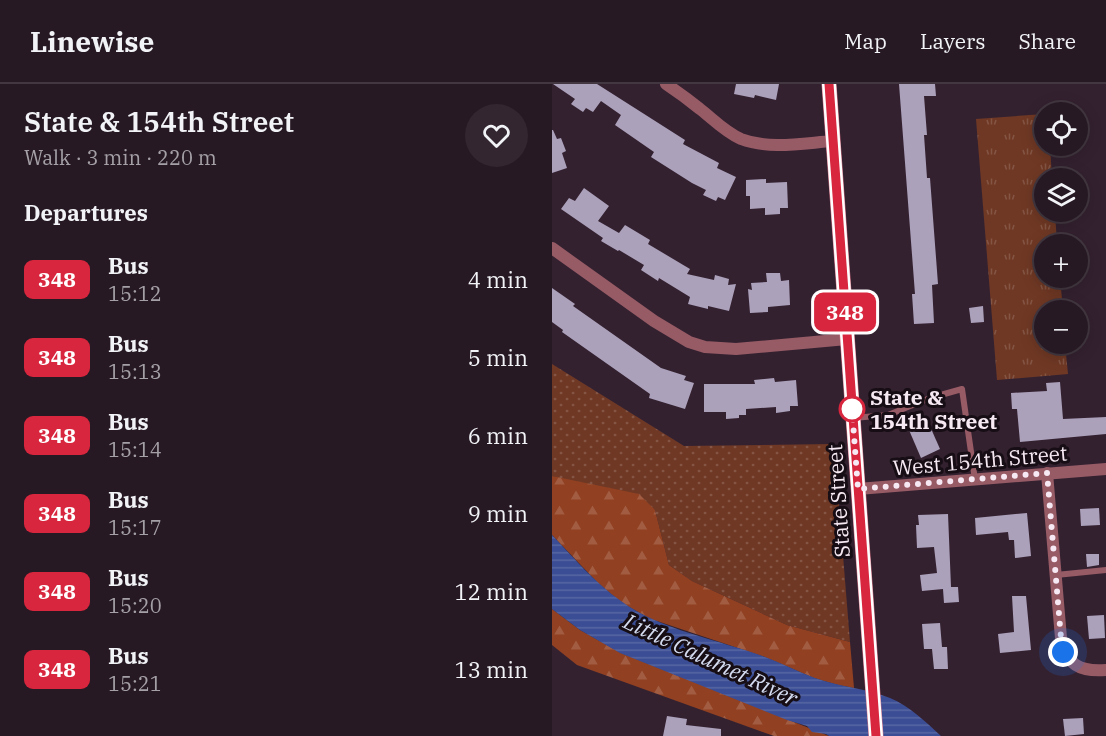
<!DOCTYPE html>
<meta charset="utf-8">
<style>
body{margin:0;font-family:"IBM Plex Serif",serif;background:#332631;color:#f1f3f6;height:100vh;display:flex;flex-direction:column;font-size:22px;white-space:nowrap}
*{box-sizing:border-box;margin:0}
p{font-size:20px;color:#a4a0a6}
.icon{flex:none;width:33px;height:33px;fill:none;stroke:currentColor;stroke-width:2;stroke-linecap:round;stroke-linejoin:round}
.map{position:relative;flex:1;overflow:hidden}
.drawer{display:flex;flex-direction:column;background:#271924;width:552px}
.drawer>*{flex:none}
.badge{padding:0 12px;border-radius:9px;font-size:21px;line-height:39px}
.controls{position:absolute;left:482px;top:18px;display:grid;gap:12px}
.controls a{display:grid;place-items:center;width:54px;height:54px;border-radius:50%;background:#271924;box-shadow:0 3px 15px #0003,0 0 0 2px #433841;font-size:30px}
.you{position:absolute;width:30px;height:30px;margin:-15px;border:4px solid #fff;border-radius:50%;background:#1a73e8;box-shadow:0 0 0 9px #1a73e833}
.map>.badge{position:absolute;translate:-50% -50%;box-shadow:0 0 0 3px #fff}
h2{padding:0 24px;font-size:22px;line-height:54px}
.round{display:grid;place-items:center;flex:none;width:63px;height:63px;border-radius:32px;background:#332631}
.overview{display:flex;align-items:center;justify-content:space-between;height:102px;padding:0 24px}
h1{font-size:28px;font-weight:600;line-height:45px}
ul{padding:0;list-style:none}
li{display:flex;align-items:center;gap:18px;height:78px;padding:0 24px}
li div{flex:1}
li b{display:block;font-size:22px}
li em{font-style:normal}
li .badge{min-width:66px;font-weight:700;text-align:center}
header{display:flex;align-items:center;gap:36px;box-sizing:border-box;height:84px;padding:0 30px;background:#271924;border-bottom:2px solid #433841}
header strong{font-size:28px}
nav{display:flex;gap:33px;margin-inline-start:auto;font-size:21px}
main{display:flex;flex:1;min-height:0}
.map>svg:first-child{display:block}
</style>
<header>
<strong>Linewise</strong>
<nav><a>Map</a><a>Layers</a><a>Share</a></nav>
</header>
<main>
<section class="drawer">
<div class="overview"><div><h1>State &amp; 154th Street</h1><p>Walk · 3 min · 220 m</p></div><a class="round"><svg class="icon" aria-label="heart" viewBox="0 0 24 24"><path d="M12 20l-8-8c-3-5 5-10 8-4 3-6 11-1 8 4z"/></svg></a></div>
<h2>Departures</h2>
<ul>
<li><span class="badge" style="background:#d7263d;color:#fff">348</span><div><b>Bus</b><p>15:12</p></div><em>4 min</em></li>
<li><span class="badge" style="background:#d7263d;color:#fff">348</span><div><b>Bus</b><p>15:13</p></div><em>5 min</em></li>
<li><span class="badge" style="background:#d7263d;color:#fff">348</span><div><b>Bus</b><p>15:14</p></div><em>6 min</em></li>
<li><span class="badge" style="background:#d7263d;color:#fff">348</span><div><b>Bus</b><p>15:17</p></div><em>9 min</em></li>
<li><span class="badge" style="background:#d7263d;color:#fff">348</span><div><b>Bus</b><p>15:20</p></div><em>12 min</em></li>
<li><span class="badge" style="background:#d7263d;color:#fff">348</span><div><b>Bus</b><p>15:21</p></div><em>13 min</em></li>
</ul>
</section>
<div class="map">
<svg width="554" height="652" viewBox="0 0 554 652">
<defs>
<pattern id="grass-dots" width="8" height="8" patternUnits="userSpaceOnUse" patternTransform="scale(1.5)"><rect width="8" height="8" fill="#6f3824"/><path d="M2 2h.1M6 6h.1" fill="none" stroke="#845544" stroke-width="1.8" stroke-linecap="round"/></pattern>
<pattern id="forest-firs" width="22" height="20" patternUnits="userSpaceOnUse" patternTransform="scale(1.5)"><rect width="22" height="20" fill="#914021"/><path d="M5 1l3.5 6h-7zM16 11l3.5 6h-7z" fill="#a15c42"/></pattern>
<pattern id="park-tufts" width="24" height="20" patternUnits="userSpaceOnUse" patternTransform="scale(1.5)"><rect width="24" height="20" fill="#6f3824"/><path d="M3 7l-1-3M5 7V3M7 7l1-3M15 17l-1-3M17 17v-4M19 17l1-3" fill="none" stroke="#845544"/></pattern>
<pattern id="water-rules" width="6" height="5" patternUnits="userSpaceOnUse" patternTransform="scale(1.5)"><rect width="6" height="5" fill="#3b4d94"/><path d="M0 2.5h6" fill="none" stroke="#5867a3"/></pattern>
</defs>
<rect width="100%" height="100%" fill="#342130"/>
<path fill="url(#grass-dots)" d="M0,280l132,82 150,-2 16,198 -63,-17 -95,-44 -23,-16 -14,-55 -103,-34z"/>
<g fill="url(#forest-firs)">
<path d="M0,392l87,18 16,16 14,55 23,16 95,44 63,17 4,46 -16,-3 -24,-7 -49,-21 -114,-38 -29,-16 -24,-20 -46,-48z"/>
<path d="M0,525l28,21 41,23 208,83h-55l-197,-71 -25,-20z"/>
</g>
<path fill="url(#park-tufts)" d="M492,30v32h6l2,32h-8v34h11l2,32h-13v34h16l3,32h-19v34h21l3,30 -71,6 -21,-261z"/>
<path fill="url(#water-rules)" d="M0,451c22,23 43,48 69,66 39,29 99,39 144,56 17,6 33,15 50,21 25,9 51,10 75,20 19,8 36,24 51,38h-112l-3,-2 -14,-2 -5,-6 -20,-6 -167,-67 -40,-23 -28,-21z"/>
<g fill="#aba1bb">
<path d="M1,0h44l88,56 -2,4 36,19 -2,5 19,9 -11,23 -7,-3 -2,4 -13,-6 3,-5 -14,-7 -41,-26 3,-5 -39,-27 6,-10 -20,-14 -8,11 -7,-4 -3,4 -12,-8 4,-5z"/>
<path d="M184,0h43l-3,16 -21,-5 -1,3 -20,-4z"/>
<path d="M347,0h36l1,12h-12l3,39h-3l3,43h3l8,106 -6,1 2,38 -20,1 -2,-30h3z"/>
<path d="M0,46h1l4,9 4,-1 5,13 -4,2 5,15 -15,5z"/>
<path d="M214,95v4l21,-1 1,26h-8v6l-15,1v-7l-15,1v-13h-4v-16z"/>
<path d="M32,104l25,18 -11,15 21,12 6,-8 25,15 -2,4 42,25 -3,5 27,6 1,-5 14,4 -1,6 8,-1 -7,27 -21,-5v3l-20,-5 2,-7 -31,-19 -1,3 -17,-11 3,-5 -25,-15 -1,1 -17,-10 2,-3 -42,-29 8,-11 6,3z"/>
<path d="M214,189h14l1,8 8,-1 1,25 -22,2v5l-18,1 -2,-24 4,1 -1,-7 16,-1z"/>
<path d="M0,204l23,16 -2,2 88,62 25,8 -2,4 10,3 -9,26 -36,-11 1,-4 -88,-62 1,-2 -11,-8z"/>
<path d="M431,222l1,16 -13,1 -2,-15z"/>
<path d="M222,294l1,4 21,-2 2,26h-8v5l-14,2v-6l-30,2v6h-7v3l-13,1v-7h-22v-28h51l-1,-4z"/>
<path d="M508,298l3,37 43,-2v17l-86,8 -3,-33h-5l-1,-16 36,-2 -1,-8z"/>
<path d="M373,331l15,34 -19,9 -15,-35z"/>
<path d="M547,424l1,17 -19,1 -1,-17z"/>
<path d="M475,429l4,43 -16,2 -1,-18h-5l-1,-8 -32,3 -1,-17z"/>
<path d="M396,430l3,73h7l1,15 -15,1 -1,-14 -21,2 -2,-16 17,-2 -3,-26 -17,1 -1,-23h3l-1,-10z"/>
<path d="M534,470h13v11l-12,2z"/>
<path d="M460,512h14l5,54 -31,3 -2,-19 16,-2z"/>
<path d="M552,531l1,23 -16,1 -2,-23z"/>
<path d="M388,539l2,24h5l1,22h-14l-2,-20h-8l-2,-25z"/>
<path d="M115,632l20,3 -1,6 35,4v7h-58z"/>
<path d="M531,634l1,16 -19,2 -2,-17z"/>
</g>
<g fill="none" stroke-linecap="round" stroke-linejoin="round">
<g stroke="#975b66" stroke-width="6">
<path d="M301,334l35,-3 42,-17 32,-9 13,91"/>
<path d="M504,491l50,-5"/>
</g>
<g stroke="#975b66" stroke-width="12">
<path d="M114,0c12,8 23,16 34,25 13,10 25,23 41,30 29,11 63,4 92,2"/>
<path d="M0,164l102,73 35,21 16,5 31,2 111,-10"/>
<path d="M495,389l14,165c5,27 19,34 45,32"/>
<path d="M306,405l248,-20"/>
</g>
<path stroke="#d67689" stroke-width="15" d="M277,0l47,652"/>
</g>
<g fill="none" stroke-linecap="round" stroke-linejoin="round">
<g stroke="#fff" stroke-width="14">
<path id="line" d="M277,0l47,652"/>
</g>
<use href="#line" stroke="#d7263d" stroke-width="9"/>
<path stroke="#f7e9f3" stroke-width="6" stroke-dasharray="0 10.8" d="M300,325l6,80 189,-16 14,165 2,14"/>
</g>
<circle fill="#fff" stroke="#d7263d" stroke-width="3" cx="300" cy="325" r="12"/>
<g text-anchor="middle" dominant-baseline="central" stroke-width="6" stroke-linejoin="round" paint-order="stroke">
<g font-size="21" font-weight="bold" fill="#f7e9f3" stroke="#160e14" text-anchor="start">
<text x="318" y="313">State &amp;<tspan x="318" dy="24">154th Street</tspan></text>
</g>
<g font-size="21" fill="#f7e9f3" stroke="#160e14">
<text transform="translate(428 376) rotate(-5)">West 154th Street</text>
<text transform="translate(286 417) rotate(-94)">State Street</text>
</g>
<g font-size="22" font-style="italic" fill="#d4dbf0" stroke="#160e14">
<text transform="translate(159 575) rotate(25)">Little Calumet River</text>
</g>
</g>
</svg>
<div class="controls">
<a><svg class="icon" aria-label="locate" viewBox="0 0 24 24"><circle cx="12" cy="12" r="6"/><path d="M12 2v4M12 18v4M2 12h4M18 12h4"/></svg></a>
<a><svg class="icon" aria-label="layers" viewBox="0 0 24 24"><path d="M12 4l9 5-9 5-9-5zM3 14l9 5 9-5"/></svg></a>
<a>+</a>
<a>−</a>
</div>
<div class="you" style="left:511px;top:568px"></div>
<b class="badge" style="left:293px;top:228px;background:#d7263d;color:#fff">348</b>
</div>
</main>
